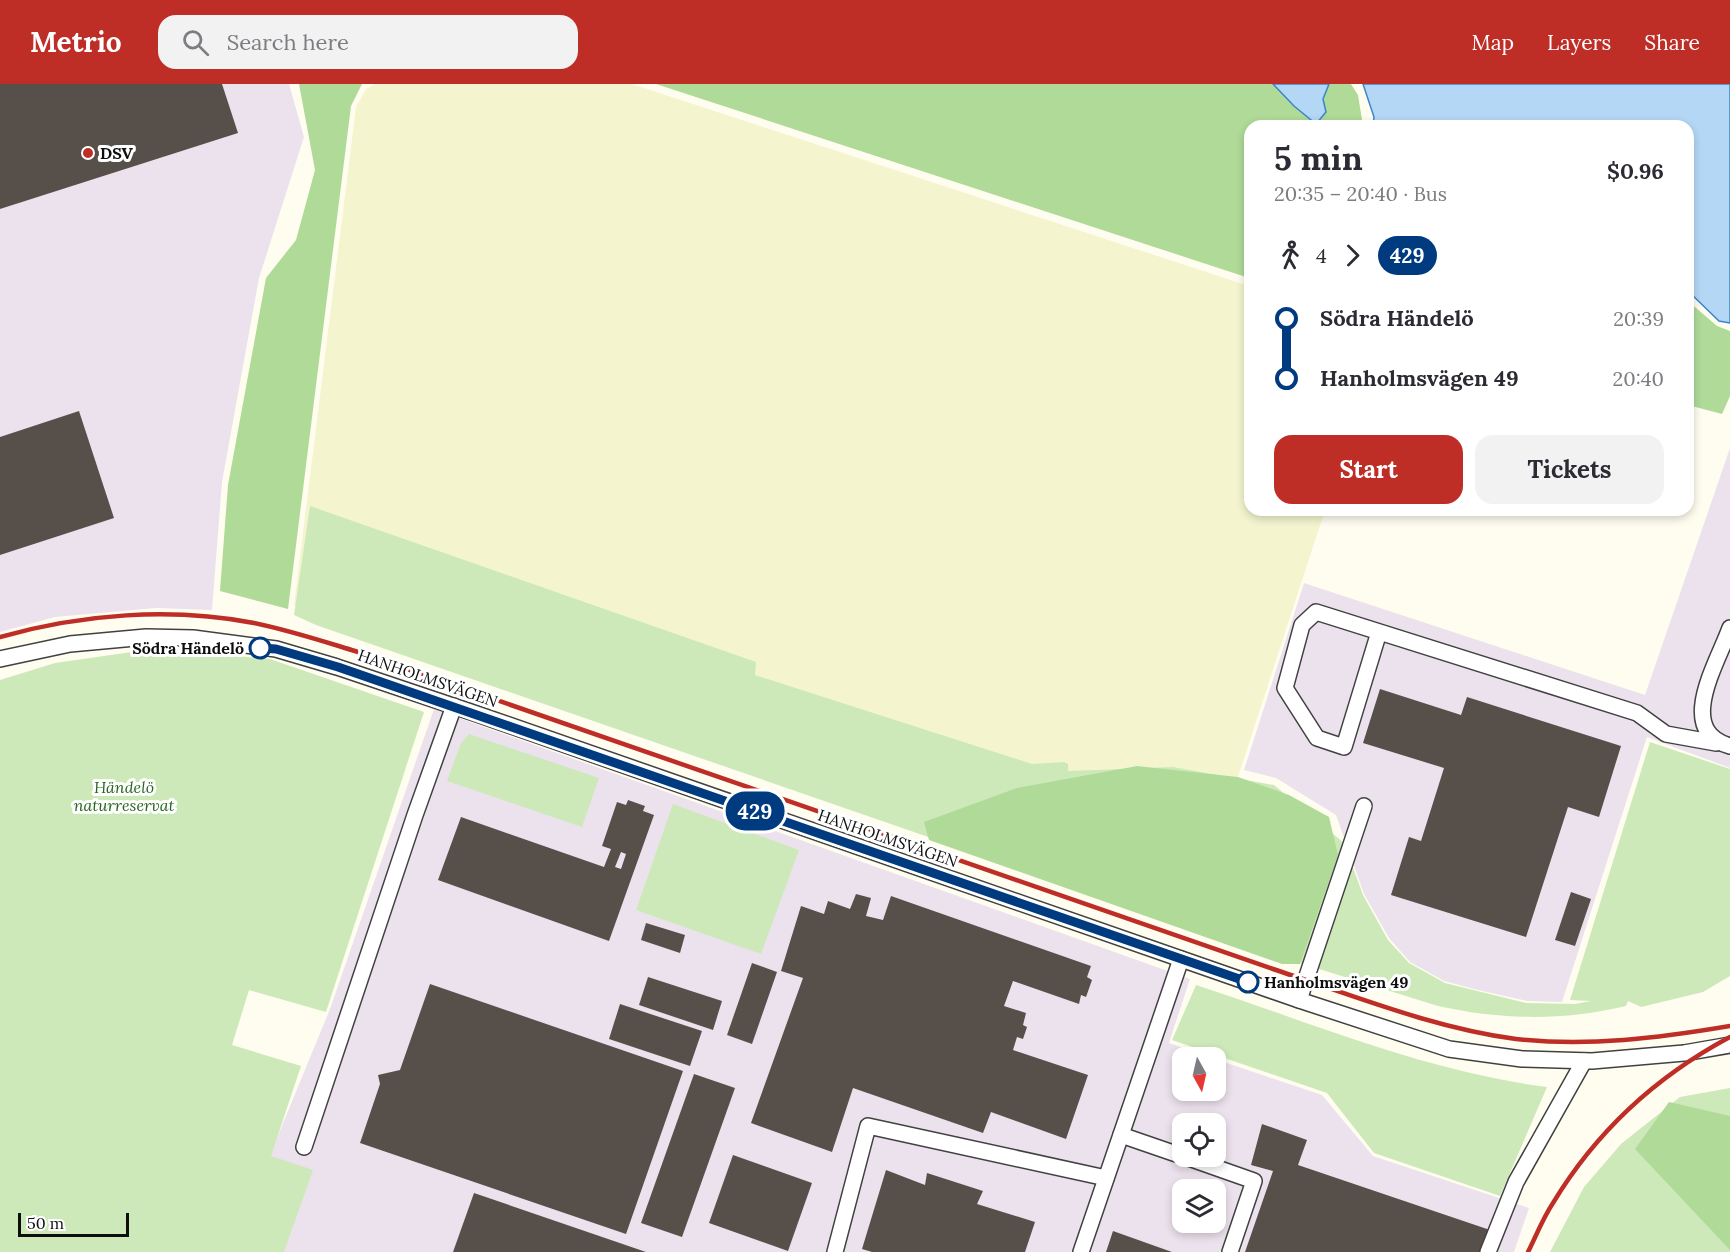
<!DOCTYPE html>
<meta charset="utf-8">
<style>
body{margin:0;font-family:Lora,serif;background:#f2f2f3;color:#2b2b33;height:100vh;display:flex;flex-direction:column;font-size:22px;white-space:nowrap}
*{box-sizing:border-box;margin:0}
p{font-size:20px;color:#7c7c81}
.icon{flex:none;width:33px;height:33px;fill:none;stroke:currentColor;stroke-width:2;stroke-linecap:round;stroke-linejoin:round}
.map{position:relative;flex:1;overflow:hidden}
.sheet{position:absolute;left:1244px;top:36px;width:450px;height:396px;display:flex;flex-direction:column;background:#fff;border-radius:18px;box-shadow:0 3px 9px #0003}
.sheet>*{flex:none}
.badge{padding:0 12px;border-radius:20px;font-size:21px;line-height:39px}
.needle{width:39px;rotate:172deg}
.tools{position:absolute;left:1172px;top:963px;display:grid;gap:12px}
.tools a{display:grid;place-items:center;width:54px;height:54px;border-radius:12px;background:#fff;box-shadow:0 3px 9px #0003;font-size:30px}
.scale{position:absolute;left:18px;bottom:15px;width:111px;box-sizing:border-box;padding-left:6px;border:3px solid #0e0e0e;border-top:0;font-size:16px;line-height:21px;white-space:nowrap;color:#0e0e0e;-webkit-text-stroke:4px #fff;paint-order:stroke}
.map>.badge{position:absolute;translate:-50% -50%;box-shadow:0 0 0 3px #fff}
.legs{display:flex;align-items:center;gap:9px;height:66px;padding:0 30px;font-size:20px}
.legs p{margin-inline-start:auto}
.head{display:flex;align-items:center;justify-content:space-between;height:102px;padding:0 30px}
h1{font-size:33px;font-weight:700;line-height:45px}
.action{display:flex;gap:12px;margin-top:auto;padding:12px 30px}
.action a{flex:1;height:69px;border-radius:18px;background:#be2d26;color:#fff;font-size:24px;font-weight:700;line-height:69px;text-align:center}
.action a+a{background:#f2f2f3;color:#2b2b33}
ul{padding:0 30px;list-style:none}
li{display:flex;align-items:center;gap:21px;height:60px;font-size:22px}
li i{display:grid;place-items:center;width:9px;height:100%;margin:0 8px;background:currentColor}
li i::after{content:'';width:15px;height:15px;margin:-8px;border:4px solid;border-radius:50%;background:#fff}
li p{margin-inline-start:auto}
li:first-child i{background:linear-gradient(#0000 50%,currentColor 0)}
li:last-child i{background:linear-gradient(currentColor 50%,#0000 0)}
header{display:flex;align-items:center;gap:36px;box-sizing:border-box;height:84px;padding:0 30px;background:#be2d26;color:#fff}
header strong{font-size:28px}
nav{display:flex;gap:33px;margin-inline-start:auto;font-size:21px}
.search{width:420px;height:54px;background:#f2f2f3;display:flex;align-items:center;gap:15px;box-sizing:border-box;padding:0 21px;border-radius:18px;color:#7c7c81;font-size:22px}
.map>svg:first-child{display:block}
</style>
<header>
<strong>Metrio</strong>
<div class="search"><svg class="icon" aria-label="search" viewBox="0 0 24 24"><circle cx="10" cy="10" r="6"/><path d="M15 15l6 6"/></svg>Search here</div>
<nav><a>Map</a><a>Layers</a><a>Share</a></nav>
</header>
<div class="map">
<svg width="1730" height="1168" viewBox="0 0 1730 1168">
<rect width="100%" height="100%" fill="#fffdef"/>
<g fill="#ece2ed" fill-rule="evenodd">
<path d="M0,0h289l15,53 -45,141 -37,204 -10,128 -56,-2 -101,9 -55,15z"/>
<path d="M1730,364v320l-83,-31 -85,265 -35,-1 -49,-11 -34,-9 -34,-19 -21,-24 -25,-44 -28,-79 -60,-37 -32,-8 60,-187 341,112z"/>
<path d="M434,625l756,270 -21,64 41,14 -28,1v32h33v-31l107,36 51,61 156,52 -15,44h-1263l16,-90 63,-153zM1182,1040h33v32h-33zM1182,1106h33v32h-33z"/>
</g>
<path fill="#f4f5cf" d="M375,0h257l617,202 1,224h75l-87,267 -101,-11 -120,22 -93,34 -40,-1 -575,-201 -15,-15 62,-498 10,-18z"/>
<g fill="#cde9b9">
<path d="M310,422l446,156 -1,13 277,89 32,-2 4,2v7l105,-4 101,18 70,58 19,52 25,45 21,23 36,20 81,20 49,1 16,-3 -21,-1 80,-258 80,27v207l-27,16 -62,15 -13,-6 -2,5c-63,15 -125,14 -188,0l-212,-66 -910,-315 -22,-10z"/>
<path d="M153,565l117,10 154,53 -98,300 -77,-22 -17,55 69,21 -30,90 42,14 -29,82h-284v-572l55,-17z"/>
<path d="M469,650l130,44 -17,49 -135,-46 14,-38z"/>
<path d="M673,720l126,46 -38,104 -125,-44z"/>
<path d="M1196,901c116,38 228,86 351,102l-47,109 -126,-43 -47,-60 -155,-53z"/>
<path d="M1730,1004v164h-180l34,-65 37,-43 59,-47z"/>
</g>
<g fill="#afda98">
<path d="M299,0h63l-11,22 -63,503 -68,-18 8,-106 38,-207 30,-38 19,-70z"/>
<path d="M656,0h695l7,11 5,31h-113l-1,152z"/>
<path d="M1688,217l29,25 13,5v65l-8,18 -34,-9z"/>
<path d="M1137,682l101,11 51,18 40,22 9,38 -38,109h-18l-353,-124 -5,-18 93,-34z"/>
<path d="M1669,1018l61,14v134l-95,-101z"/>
</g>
<g fill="#b4d7f6" stroke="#3b85cd" stroke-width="1.5">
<path d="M1273,0h56l-6,15 3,13 -10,12 -22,-18z"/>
<path d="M1363,0h367v239l-11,-2 -31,-30v-165h-315l1,-9z"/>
</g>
<g fill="#57504a" fill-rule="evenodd">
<path d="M0,0h222l16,49 -238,76z"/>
<path d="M79,327l35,107 -114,37v-118z"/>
<path d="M1380,605l81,26 6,-18 154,49 -22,71 -31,-10 -42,130 -135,-42 18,-58 12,4 23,-73 -81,-25z"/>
<path d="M628,716l17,6 -2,5 11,4 -45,126 -171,-61 23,-63 143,50 7,-18 -9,-3 15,-44 9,3zM621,768l5,2 -5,15 -6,-2z"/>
<path d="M1571,808l20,7 -16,47 -20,-6z"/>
<path d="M856,810l15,4 -5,18 17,4 8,-24 200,70 -4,11 5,3 -6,17 -5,-2 -2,9 -66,-23 -9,25 22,7 -3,12 4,2 -4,12 -6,-2 -4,13 75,25 -22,64 -75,-27 -8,21 -130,-45 -21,64 -81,-29 52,-145 -22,-7 20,-65 23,8 4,-13 22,8z"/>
<path d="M646,839l39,12 -5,18 -39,-13z"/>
<path d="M752,879l25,9 -25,72 -25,-9z"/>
<path d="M648,893l74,24 -9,29 -74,-25z"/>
<path d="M430,900l253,87 -57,163 -266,-91 20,-59 -2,-9 22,-5z"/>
<path d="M620,920l82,27 -12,35 -81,-27z"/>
<path d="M694,990l41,14 -53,149 -41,-14z"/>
<path d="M1262,1040l45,16 -9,25 192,65 -8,22h-237l28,-81 -22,-6z"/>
<path d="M733,1071l79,28 -24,68 -79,-28z"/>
<path d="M886,1086l39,15 2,-12 56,18 -6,13 58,18 -10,30h-153l-10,-3z"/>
<path d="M474,1109l172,59h-193z"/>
<path d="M1113,1147l59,21h-66z"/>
</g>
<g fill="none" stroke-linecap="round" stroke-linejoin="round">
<g stroke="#414141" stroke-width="18">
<g id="minor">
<path d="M1730,544c-13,36 -55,103 0,118"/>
<path d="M1379,548l-35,115 -27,-9 -32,-50 17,-63 14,-13 321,101 29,21 50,9"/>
<path d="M0,575l70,-15 76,-7 47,1 83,11 61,18 140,47 822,286 150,49 73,10 70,2 92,-8 46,-8"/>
<path d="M1299,916l65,-194"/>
<path d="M1121,1051l61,21"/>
<path d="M304,1063l111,-332 39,-109"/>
<path d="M1183,1072l71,25 -24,71"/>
<path d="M835,1168l33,-126 238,52"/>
<path d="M1081,1168l100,-293"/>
<path d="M1488,1168l28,-70 68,-121"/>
</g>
</g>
<use href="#minor" stroke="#fff" stroke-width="15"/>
<g stroke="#be2d26" stroke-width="4.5">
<path d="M0,553c82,-23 170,-30 254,-14 34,7 68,18 101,28l918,318c79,26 160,59 243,70 72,8 143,-1 214,-13"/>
<path d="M1528,1168c8,-16 15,-34 25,-49 43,-71 104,-127 177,-166"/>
</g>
</g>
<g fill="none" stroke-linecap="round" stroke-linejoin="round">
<g stroke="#fff" stroke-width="14">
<path id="line-1" d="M260,564l16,1 62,18 910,315"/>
</g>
<use href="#line-1" stroke="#003b80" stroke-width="9"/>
</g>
<circle fill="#be2d26" stroke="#fff" stroke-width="2" cx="88" cy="69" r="6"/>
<g fill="#fff" stroke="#003b80" stroke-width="3">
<circle cx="260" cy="564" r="10"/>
<circle cx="1248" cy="898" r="10"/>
</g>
<g text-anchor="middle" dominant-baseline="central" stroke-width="6" stroke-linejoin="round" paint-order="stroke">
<g font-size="16" font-weight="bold" fill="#0e0e0e" stroke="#fff" text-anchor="start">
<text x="100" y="69">DSV</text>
</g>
<g font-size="16" font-weight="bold" fill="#0e0e0e" stroke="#fff" text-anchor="end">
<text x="244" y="564">Södra Händelö</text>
<text x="1264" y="898" text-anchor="start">Hanholmsvägen 49</text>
</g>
<g font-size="16" fill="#0e0e0e" stroke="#fff">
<text transform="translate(428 594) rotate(19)">HANHOLMSVÄGEN</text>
<text transform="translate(888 754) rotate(19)">HANHOLMSVÄGEN</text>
</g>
<g font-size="16" font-style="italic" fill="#26661e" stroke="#fff">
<text x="124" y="703">Händelö<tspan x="124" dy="18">naturreservat</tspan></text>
</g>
</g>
</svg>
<div class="tools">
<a><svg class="needle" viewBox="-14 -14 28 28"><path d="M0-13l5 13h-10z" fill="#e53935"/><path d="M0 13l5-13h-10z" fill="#7c7c81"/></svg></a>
<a><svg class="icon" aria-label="locate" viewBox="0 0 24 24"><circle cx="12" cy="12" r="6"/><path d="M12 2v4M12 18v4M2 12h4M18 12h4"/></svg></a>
<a><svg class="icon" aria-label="layers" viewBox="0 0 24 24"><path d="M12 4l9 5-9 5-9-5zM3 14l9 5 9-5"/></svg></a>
</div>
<div class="scale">50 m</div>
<b class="badge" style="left:755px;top:727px;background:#003b80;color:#fff">429</b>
<section class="sheet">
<div class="head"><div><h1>5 min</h1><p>20:35 – 20:40 · Bus</p></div><b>$0.96</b></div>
<div class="legs"><svg class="icon" aria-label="walk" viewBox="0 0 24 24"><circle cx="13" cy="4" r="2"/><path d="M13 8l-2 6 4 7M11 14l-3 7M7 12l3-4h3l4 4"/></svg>4<svg class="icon" aria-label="forward" viewBox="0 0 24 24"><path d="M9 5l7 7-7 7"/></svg><b class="badge" style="background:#003b80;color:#fff">429</b></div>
<ul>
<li><i style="color:#003b80"></i><b>Södra Händelö</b><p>20:39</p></li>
<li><i style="color:#003b80"></i><b>Hanholmsvägen 49</b><p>20:40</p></li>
</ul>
<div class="action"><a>Start</a><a>Tickets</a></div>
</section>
</div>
